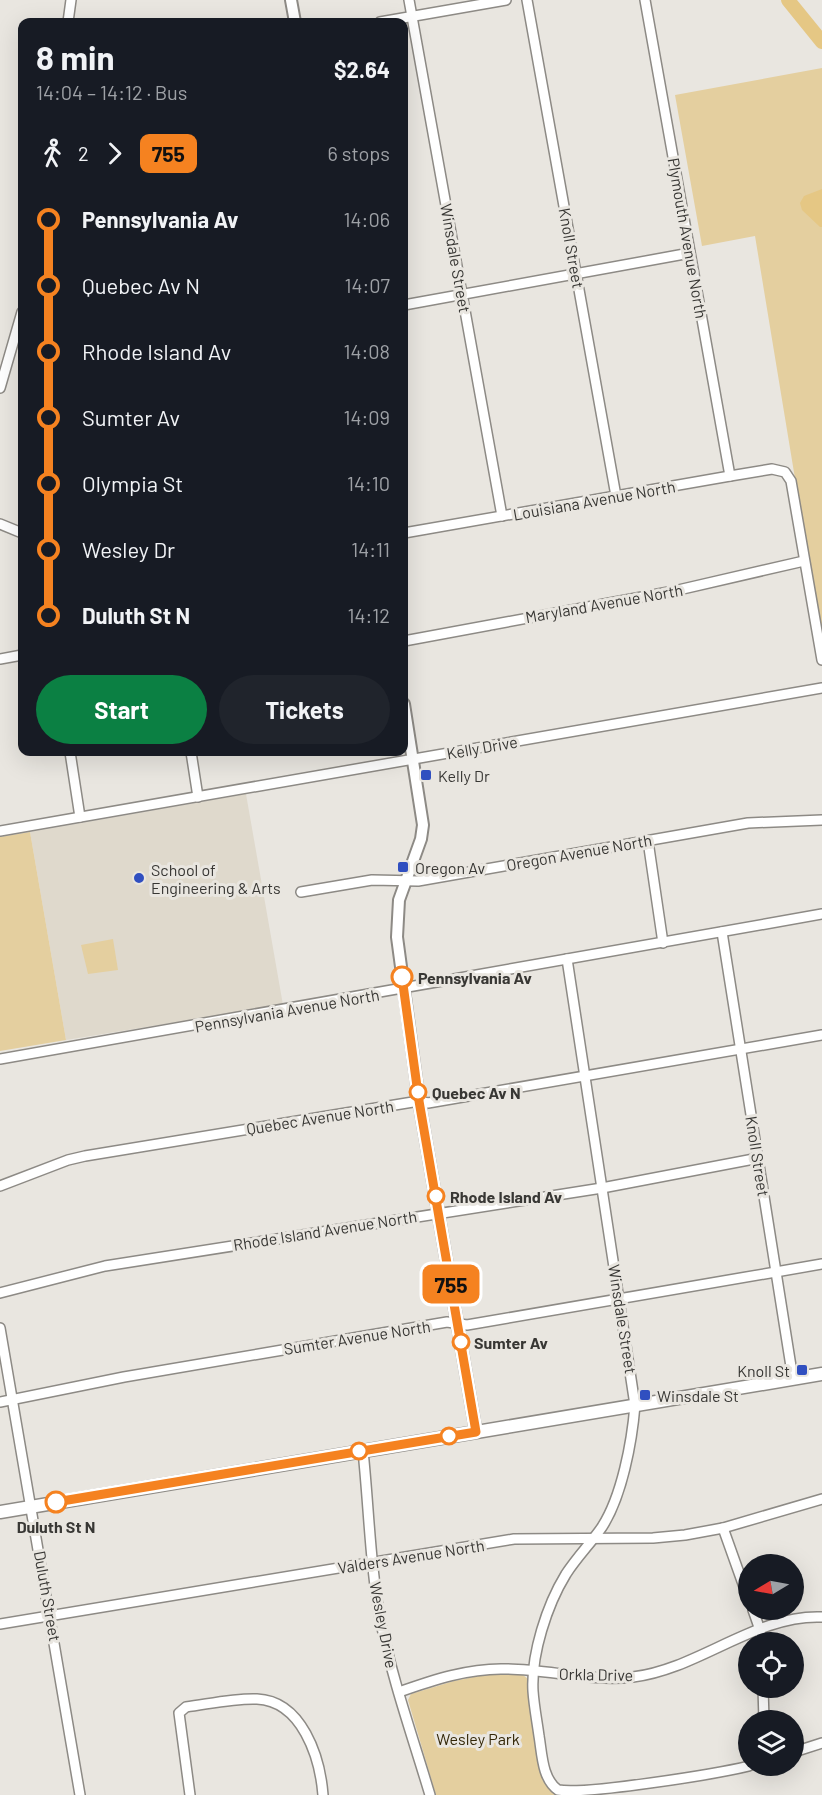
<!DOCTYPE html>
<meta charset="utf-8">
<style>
body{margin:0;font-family:Barlow,sans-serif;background:#20242c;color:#f1f3f6;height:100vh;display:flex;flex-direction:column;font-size:22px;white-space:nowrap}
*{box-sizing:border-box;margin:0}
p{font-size:20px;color:#9ea1a6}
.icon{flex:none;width:33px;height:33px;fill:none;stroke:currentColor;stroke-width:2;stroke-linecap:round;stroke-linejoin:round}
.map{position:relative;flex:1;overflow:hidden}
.sheet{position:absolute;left:18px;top:18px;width:390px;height:738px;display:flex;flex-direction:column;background:#171b24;border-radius:12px;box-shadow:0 6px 24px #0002}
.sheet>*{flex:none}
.badge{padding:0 12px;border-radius:9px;font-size:21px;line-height:39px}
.needle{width:39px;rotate:260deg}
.fabs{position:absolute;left:738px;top:1554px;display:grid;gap:12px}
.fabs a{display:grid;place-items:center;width:66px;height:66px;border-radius:50%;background:#171b24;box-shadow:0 6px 24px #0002;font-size:30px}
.map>.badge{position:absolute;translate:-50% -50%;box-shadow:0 0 0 3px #fff}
.legs{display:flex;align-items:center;gap:9px;height:66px;padding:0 18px;font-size:20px}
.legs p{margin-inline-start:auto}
.summary{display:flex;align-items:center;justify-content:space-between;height:102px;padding:0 18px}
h1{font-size:33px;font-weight:700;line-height:45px}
.action{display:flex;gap:12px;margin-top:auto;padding:12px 18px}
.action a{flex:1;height:69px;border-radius:36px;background:#0b8043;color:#fff;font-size:24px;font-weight:700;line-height:69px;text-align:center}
.action a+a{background:#20242c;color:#f1f3f6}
ul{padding:0 18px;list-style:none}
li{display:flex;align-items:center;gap:21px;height:66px;font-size:22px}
li i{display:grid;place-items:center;width:9px;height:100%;margin:0 8px;background:currentColor}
li i::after{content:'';width:15px;height:15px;margin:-8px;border:4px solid;border-radius:50%;background:#171b24}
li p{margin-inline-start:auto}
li:first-child i{background:linear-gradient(#0000 50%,currentColor 0)}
li:last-child i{background:linear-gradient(currentColor 50%,#0000 0)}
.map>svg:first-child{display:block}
</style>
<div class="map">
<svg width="822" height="1795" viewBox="0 0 822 1795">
<rect width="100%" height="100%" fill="#e9e6e0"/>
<path fill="#dfd9cc" d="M246,794l37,211 -217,35 -36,-208z"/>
<g fill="#e4cf9f">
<path d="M822,68v574l-67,-406 -53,10 -27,-151z"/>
<path d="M30,832l36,208 -66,11v-214z"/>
<path d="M113,939l5,31 -30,4 -7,-29z"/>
<path d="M484,1675h39l5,4 6,60 9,42 12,14h-119l-28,-95 3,-6 43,-13z"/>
</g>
<path fill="#e5c784" d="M822,189v38h-2l-18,-17 -2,-7 4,-7z"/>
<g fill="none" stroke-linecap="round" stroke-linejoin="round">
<path stroke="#e5c784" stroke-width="14" d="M788,0l34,42"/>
<g stroke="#8d8a85" stroke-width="12">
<g id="minor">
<path d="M409,0l93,516"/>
<path d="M527,0l89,496"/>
<path d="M645,0l85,476"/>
<path d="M68,22l3,-22"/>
<path d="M380,22l126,-22"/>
<path d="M404,305l286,-52"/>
<path d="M0,388l22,-76"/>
<path d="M0,524l22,9"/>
<path d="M404,533l326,-57 42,-7 13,3 6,9 31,179"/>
<path d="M404,641l270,-50 130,-30"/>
<path d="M0,659l22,-4"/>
<path d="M70,752l10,65"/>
<path d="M191,752l7,45"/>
<path d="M0,831l822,-143"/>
<path d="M648,841l15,102"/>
<path d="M301,892l71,-12 46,1 330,-58 74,-3"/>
<path d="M722,932l71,447"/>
<path d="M567,959l68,446c-3,37 -13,91 -33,122 -11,16 -25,30 -36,47 -19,31 -35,80 -33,117 1,15 4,30 6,45 3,17 3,43 19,54 27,5 158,-16 191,-24"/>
<path d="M0,1059l822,-145"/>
<path d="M0,1186l68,-26 17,-4 334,-55 9,2 394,-68"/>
<path d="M0,1293l105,-27 497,-78 157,-30"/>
<path d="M0,1328l80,467"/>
<path d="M0,1402l124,-25 323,-55 20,3 355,-61"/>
<path d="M363,1451c6,57 7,116 18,172 12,59 32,115 49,172"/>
<path d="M723,1528l25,70"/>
<path d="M753,1610l7,20 1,12"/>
<path d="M0,1624l514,-85 139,-1 32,-3 38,-7 99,-29"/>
<path d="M763,1688l1,32"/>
<path d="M399,1692c34,-12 70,-24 106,-23 43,0 85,13 128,8 66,-8 123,-63 189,-60"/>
<path d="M794,1752l28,-9"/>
<path d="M190,1795l-11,-82 7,-6c23,-3 48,-9 71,-8 45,2 63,58 66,96"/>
</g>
</g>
<g stroke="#8d8a85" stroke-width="14">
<g id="tertiary">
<path d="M291,0l4,22"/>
<path d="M404,704l19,121 -2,14 -22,61 -2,37 22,164 57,331"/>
</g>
</g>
<g stroke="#8d8a85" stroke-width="15">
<path id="secondary" d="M0,1512l822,-138"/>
</g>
<use href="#minor" stroke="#fff" stroke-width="9"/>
<use href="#tertiary" stroke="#fff" stroke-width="10"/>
<use href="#secondary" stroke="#fff" stroke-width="12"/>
</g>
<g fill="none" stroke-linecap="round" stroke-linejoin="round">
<g stroke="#fff" stroke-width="14">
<path id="line-1" d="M56,1502l420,-70 -57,-331 -17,-124"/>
</g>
<use href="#line-1" stroke="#f58220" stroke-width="9"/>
</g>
<g fill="#304fc0" stroke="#e9e6e0" stroke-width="2">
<rect x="420" y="769" width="12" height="12" rx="3"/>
<rect x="397" y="861" width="12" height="12" rx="3"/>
<circle cx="139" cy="878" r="6"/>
<rect x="796" y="1364" width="12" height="12" rx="3"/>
<rect x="639" y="1389" width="12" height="12" rx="3"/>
</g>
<g fill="#fff" stroke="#f58220" stroke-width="3">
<circle cx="402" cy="977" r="10"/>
<circle cx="418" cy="1092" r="8"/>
<circle cx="436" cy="1196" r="8"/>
<circle cx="461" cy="1342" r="8"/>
<circle cx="449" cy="1436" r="8"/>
<circle cx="359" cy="1451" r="8"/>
<circle cx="56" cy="1502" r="10"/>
</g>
<g text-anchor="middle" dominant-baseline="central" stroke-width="6" stroke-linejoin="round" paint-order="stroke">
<g font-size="16" fill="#383734" stroke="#e9e6e0">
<text transform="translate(688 238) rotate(80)">Plymouth Avenue North</text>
<text transform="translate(572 248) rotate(80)">Knoll Street</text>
<text transform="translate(456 258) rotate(80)">Winsdale Street</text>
<text transform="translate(594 500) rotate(-10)">Louisiana Avenue North</text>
<text transform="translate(604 603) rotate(-10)">Maryland Avenue North</text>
<text transform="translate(482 747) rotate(-10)">Kelly Drive</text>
<text transform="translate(579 852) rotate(-10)">Oregon Avenue North</text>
<text transform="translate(287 1010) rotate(-10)">Pennsylvania Avenue North</text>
<text transform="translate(320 1117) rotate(-9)">Quebec Avenue North</text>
<text transform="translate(758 1156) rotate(81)">Knoll Street</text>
<text transform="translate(325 1230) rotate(-9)">Rhode Island Avenue North</text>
<text transform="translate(623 1319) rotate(81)">Winsdale Street</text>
<text transform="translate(357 1337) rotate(-9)">Sumter Avenue North</text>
<text transform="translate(411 1556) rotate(-9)">Valders Avenue North</text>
<text transform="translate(48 1596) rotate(80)">Duluth Street</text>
<text transform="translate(384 1625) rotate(79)">Wesley Drive</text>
<text transform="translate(596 1674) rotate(1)">Orkla Drive</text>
</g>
<g font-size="16" fill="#383734" stroke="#e9e6e0" text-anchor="start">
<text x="438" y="775">Kelly Dr</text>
<text x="415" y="867">Oregon Av</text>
<text x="151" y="869">School of<tspan x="151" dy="18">Engineering &amp; Arts</tspan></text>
<text x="790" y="1370" text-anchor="end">Knoll St</text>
<text x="657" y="1395">Winsdale St</text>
</g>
<g font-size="16" font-weight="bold" fill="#383734" stroke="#e9e6e0" text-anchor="start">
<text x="418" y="977">Pennsylvania Av</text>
<text x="432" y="1092">Quebec Av N</text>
<text x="450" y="1196">Rhode Island Av</text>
<text x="474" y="1342">Sumter Av</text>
<text x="56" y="1526" text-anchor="middle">Duluth St N</text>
</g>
<g font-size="16" fill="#332708" stroke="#e9e6e0">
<text x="478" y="1738">Wesley Park</text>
</g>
</g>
</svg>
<div class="fabs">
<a><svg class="needle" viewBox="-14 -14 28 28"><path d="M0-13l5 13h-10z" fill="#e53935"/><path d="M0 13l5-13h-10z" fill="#9ea1a6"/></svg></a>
<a><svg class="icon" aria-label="locate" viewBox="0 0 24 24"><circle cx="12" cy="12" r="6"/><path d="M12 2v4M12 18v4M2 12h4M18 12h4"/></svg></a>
<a><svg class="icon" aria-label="layers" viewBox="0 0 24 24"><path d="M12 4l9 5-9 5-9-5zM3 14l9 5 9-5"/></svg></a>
</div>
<b class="badge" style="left:451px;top:1284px;background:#f58220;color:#111">755</b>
<section class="sheet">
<div class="summary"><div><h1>8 min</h1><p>14:04 – 14:12 · Bus</p></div><b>$2.64</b></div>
<div class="legs"><svg class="icon" aria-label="walk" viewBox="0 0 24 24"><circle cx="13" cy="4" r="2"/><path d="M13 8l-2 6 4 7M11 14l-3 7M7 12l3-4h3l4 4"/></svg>2<svg class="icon" aria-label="forward" viewBox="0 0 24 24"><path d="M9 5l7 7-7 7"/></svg><b class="badge" style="background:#f58220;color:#111">755</b><p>6 stops</p></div>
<ul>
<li><i style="color:#f58220"></i><b>Pennsylvania Av</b><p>14:06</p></li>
<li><i style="color:#f58220"></i><span>Quebec Av N</span><p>14:07</p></li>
<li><i style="color:#f58220"></i><span>Rhode Island Av</span><p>14:08</p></li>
<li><i style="color:#f58220"></i><span>Sumter Av</span><p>14:09</p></li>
<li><i style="color:#f58220"></i><span>Olympia St</span><p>14:10</p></li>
<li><i style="color:#f58220"></i><span>Wesley Dr</span><p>14:11</p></li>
<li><i style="color:#f58220"></i><b>Duluth St N</b><p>14:12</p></li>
</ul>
<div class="action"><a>Start</a><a>Tickets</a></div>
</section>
</div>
